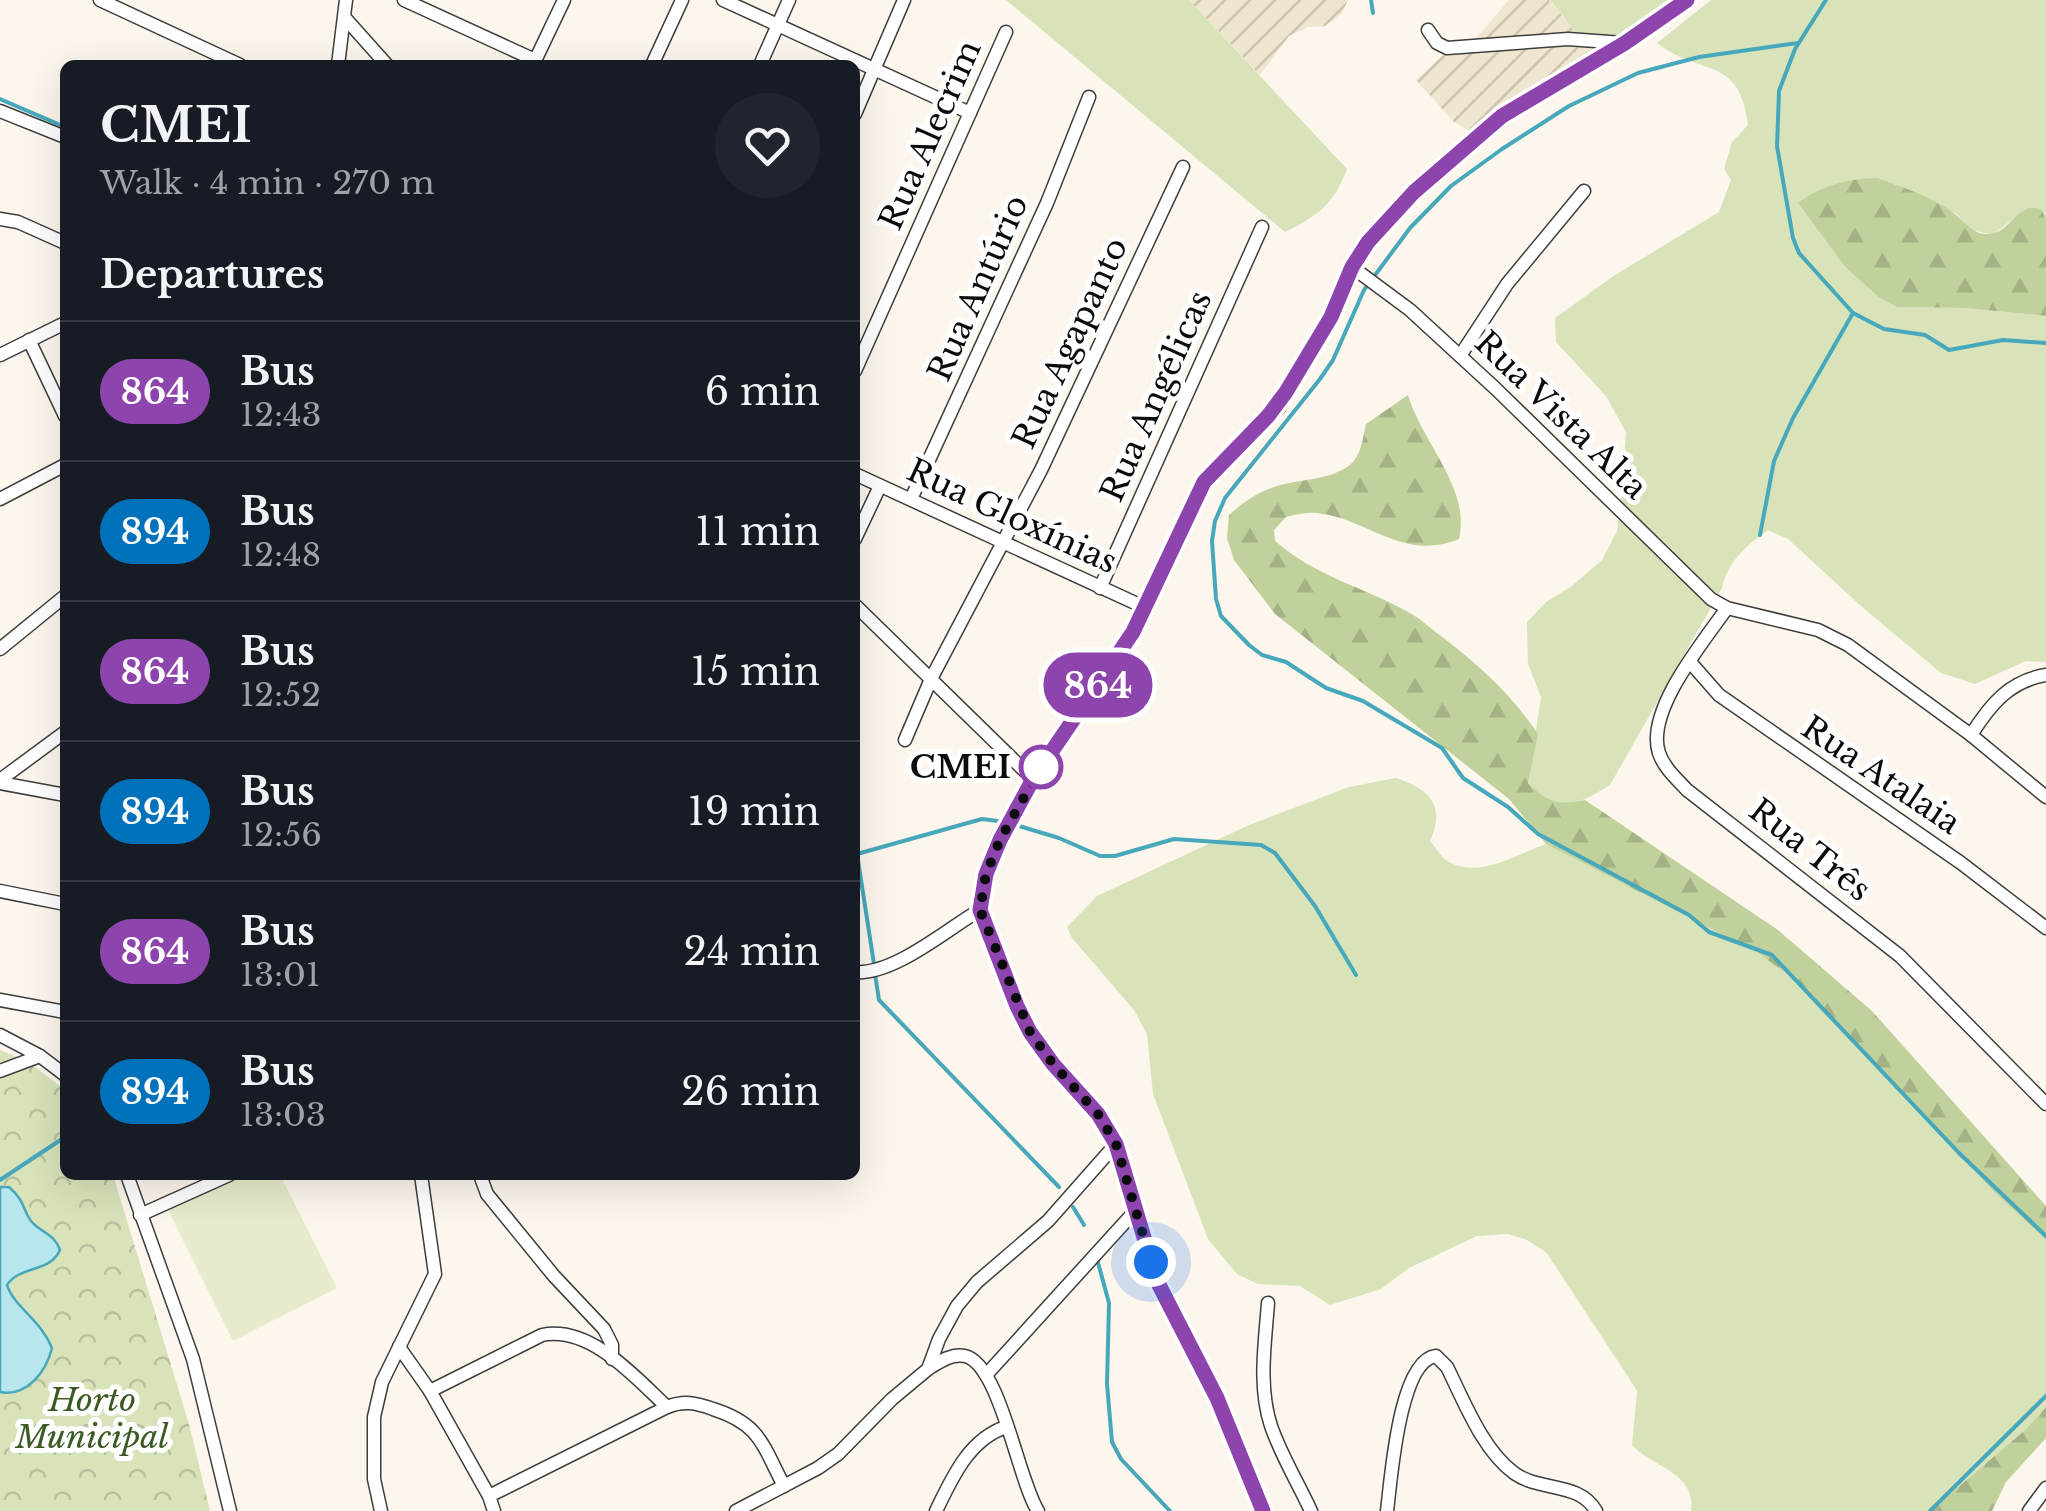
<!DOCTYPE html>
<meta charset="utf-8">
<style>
body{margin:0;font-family:"Libre Baskerville",serif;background:#20242c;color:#f1f3f6;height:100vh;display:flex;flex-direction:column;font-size:38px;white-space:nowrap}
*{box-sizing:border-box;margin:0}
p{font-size:32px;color:#9ea1a6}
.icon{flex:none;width:55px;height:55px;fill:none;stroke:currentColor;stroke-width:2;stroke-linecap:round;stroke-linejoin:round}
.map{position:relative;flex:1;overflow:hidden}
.side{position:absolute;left:60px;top:60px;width:800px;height:1120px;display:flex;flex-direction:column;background:#171b24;border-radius:15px;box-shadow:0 10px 40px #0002}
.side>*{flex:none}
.badge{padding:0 20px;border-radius:32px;font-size:35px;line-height:65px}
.you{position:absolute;width:50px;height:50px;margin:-25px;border:8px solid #fff;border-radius:50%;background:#1a73e8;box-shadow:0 0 0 15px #1a73e833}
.map>.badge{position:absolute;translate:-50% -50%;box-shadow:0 0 0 5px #fff}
h2{padding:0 40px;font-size:38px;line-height:90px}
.round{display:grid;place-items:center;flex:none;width:105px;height:105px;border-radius:52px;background:#20242c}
.overview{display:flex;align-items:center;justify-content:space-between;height:170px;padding:0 40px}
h1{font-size:48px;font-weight:700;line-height:75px}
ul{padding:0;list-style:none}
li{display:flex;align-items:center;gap:30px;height:140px;padding:0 40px;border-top:2px solid #363941}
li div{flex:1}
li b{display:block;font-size:38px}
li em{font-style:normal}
li .badge{min-width:110px;font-weight:700;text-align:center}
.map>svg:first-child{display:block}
</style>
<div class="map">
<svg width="2046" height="1511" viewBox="0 0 2046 1511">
<defs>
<pattern id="farmland-furrows" width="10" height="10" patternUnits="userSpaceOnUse" patternTransform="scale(2.5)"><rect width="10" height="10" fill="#efe6cf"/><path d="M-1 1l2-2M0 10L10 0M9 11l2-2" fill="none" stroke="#ccc4b0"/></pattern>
<pattern id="forest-firs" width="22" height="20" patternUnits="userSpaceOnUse" patternTransform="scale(2.5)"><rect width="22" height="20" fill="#c0d19c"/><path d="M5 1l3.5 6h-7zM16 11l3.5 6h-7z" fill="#a4b285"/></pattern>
<pattern id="park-crowns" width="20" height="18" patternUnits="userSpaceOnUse" patternTransform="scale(2.5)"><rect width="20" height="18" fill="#d8e3ba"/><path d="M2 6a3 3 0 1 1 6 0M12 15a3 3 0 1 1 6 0" fill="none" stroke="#b8c19f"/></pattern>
</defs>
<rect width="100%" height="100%" fill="#fdf6ec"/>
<g fill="url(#farmland-furrows)">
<path d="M1189,0h159l-6,13 -17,13 -17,1 -19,9 -29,39z"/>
<path d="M1509,0h40l28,34 50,3 -158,94 -15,-9 -38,-42 26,-24 35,-19z"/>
</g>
<g fill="#d8e3ba">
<path d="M1006,0h183l158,169c-14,36 -28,46 -62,63z"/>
<path d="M1550,0h130l-53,37 -50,-3z"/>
<path d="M1711,0h335v220l-4,-10 -17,-1 -32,26 -22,-5 -13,-15 -63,-31 -97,19 47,64 52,40 68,1 81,8v346l-20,-1 -51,23 -34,-11 -80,-67 -73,-67 -20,-9c-22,16 -40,31 -46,58l-112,197c-34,21 -51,29 -82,-2l13,-86 -13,-33 -1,-42 19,-20 26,-16 30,-26 15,-29 5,-40 4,-59 -20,-36 -50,-54 -1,-24 60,-43 104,-63 12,-32 -7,-11 8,-27 16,-17c-8,-70 -47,-48 -91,-82z"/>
<path d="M1396,778c34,11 50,28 34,63 5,5 10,15 16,19 32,21 70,-6 100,-16l212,109 33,24 101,103 100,110 54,50v167l-21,23 -95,81h-239c5,-39 -38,-43 -59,-66l5,-54 -10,-16 -81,-123 -21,-13 -17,-5 -31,2 -68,32 -28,21 -51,16 -30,-19 -42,-2 -21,-10 -29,-35 -55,-145 -6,-60 -13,-24 -62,-72 -5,-11 30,-31 152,-71 100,-38z"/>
</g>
<g fill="url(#forest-firs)">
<path d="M1877,178c23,8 61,21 79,37 11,8 17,20 33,19 22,0 28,-35 53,-24l4,10v96l-81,-8 -68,-1 -18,-10 -34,-30 -47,-64c24,-18 49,-24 79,-25z"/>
<path d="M1408,395c14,48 63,93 51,144 -57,23 -89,-20 -142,-26 -10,-1 -22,2 -31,4l-12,13 1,11c45,38 87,45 135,72 11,6 21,16 31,23 39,30 70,58 97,98l-10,49c19,19 31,23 57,17l193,130 94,81 174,195v34l-54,-50 -100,-110 -101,-103 -33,-24 -212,-109 -37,-45 -234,-185 -41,-54 -7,-22 2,-23c14,-13 29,-23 48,-29 22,-7 59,-6 76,-24 9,-10 10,-26 13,-38z"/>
<path d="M2046,1407v31l-40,44 -14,29h-62l95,-81z"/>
</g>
<path fill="url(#park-crowns)" d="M0,1050l27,11 38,29v85h48l76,249 21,87h-210z"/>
<path fill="#e7ebcb" d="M237,1175h43l57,113 -104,53 -65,-131z"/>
<path fill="#b7e6ee" stroke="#47a8bc" stroke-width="2.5" d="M0,1187h9c17,15 13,22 22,34 10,12 23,12 29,29 -10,23 -40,15 -53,35 7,22 34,35 45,63 -6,24 -25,49 -52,44z"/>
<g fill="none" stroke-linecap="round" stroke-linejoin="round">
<g stroke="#47a8bc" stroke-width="4">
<path d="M1371,0l2,13"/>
<path d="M1826,0l-31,49 -16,42 -2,55 16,92 6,15 54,60 31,16 41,6 24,15 54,-10 43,3"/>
<path d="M1798,43l-99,14 -61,16 -69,33 -67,43 -51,37 -41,42 -46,62 -31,70 -13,19 -95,119 -10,23 -3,20 4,58 5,17 28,29 13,10 24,7 40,26 37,13 79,47 21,30 45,29 30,27 151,81 20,17 63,23 187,198 87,83"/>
<path d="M0,99l65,28"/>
<path d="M1760,535l14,-74 19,-43 60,-105"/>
<path d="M1012,824l47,14 41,18h15l59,-17 87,6 14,8 40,53 41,69"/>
<path d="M855,841l19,123"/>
<path d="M857,854l125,-35 16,2"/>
<path d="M875,974l4,26 180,187"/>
<path d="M0,1180l65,-43"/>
<path d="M1073,1207l11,18"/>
<path d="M1097,1259l12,44 -2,81 5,58 9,17 49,52"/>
<path d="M1930,1511l116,-115"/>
</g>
<g stroke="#3e3e3e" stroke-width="15">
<g id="street">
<path d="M100,0l140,65"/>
<path d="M404,0l131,60"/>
<path d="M723,0l247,113"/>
<path d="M345,18l42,47"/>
<path d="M1428,30l9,13 10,5 121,-9 55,4"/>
<path d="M338,65l8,-65"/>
<path d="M533,65l31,-65"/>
<path d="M652,65l30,-65"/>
<path d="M760,65l29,-65"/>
<path d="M0,111l65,26"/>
<path d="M855,114l49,-114"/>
<path d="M0,219l18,3 47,21"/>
<path d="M1352,267l58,43 86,79 215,210 16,9 91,22 30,15 123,90 75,62"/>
<path d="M29,340l36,76"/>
<path d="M0,355l65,-32"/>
<path d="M1460,356l47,-72 77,-93"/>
<path d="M855,371l151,-339"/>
<path d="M855,474l291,134"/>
<path d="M0,499l65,-34"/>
<path d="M911,499l136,-296 42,-106"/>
<path d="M855,539l25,-53"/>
<path d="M1100,588l162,-361"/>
<path d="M855,605l178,174"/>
<path d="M1727,608c-23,33 -82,103 -68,145 5,15 18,26 28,37l213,166 146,148"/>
<path d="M0,649l65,-53"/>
<path d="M1690,662l29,33 242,168 85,65"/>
<path d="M1971,735c19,-30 38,-54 75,-60"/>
<path d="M905,740l26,-61 110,-209 142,-303"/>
<path d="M0,780l65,-48"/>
<path d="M0,783l65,12"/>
<path d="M0,891l65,13"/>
<path d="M855,972c39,3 92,-43 125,-62"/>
<path d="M0,1000l65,12"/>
<path d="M0,1035l40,21 25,19"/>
<path d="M0,1071l40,-15"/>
<path d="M127,1175l66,184 37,152"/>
<path d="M480,1175l7,19 67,82 50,53 8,16v14"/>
<path d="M140,1215l89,-40"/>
<path d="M1268,1303c-3,41 -10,83 3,123 10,29 27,57 40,85"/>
<path d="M399,1347l31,44 59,105 5,15"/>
<path d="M928,1369c11,-7 24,-16 37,-13 35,8 53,124 73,155"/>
<path d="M986,1375l150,-165"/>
<path d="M430,1391l112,-56c48,-10 93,42 125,72"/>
<path d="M489,1496l178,-89c17,-7 29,-4 46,2 47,15 49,35 71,77"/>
<path d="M381,1511l-7,-32v-62l8,-35 53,-108 -14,-99"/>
<path d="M736,1511l82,-43 20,-14 54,-55 36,-30 11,-30 18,-33 20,-24 71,-61 68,-77"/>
<path d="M936,1511c16,-33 33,-72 70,-84"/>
<path d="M1387,1511c4,-31 12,-151 49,-155l11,11c17,34 35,82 67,106 26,19 65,8 82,38"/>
<path d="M2029,1511l17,-23"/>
</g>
</g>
<g stroke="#2d2d2d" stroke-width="20">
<path id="secondary" d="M1263,1511l-46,-113 -60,-117 -41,-137 -18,-29 -45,-51 -22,-31 -14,-27 -37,-96 6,-36 13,-34 34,-61 100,-147 72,-151 72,-75 54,-89 21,-50 16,-25 46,-50 88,-76 123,-73 62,-43"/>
</g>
<use href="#street" stroke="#fff" stroke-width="12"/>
<use href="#secondary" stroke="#f5ddaf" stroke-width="18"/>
</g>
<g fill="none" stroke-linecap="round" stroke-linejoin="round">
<g stroke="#fff" stroke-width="22">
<path id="line" d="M1263,1511l-46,-113 -60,-117 -41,-137 -18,-30 -45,-50 -23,-32 -13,-26 -37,-96 6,-36 14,-34 33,-61 100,-147 71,-150 64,-66 18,-24 45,-75 21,-50 16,-25 46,-50 88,-76 123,-73 62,-43"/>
</g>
<use href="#line" stroke="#8e44ad" stroke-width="15"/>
<path stroke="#0b0b0b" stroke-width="10" stroke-dasharray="0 18" d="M1041,767l-41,73 -14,34 -6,36 50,122 23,32 45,50 18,30 35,118"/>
</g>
<circle fill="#fff" stroke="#8e44ad" stroke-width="5" cx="1041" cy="767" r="20"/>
<g text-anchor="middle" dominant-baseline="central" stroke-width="10" stroke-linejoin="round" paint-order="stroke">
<g font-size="32" fill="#0b0b0b" stroke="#fff">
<text transform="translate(930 135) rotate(-66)">Rua Alecrim</text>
<text transform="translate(978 288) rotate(-66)">Rua Antúrio</text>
<text transform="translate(1070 343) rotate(-65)">Rua Agapanto</text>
<text transform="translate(1156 396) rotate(-66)">Rua Angélicas</text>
<text transform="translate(1561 415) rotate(44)">Rua Vista Alta</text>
<text transform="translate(1012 516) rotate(25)">Rua Gloxínias</text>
<text transform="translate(1881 775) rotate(34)">Rua Atalaia</text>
<text transform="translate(1810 850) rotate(38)">Rua Três</text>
</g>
<g font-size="32" font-weight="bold" fill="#0b0b0b" stroke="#fff" text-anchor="end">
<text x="1011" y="767">CMEI</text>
</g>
<g font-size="32" font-style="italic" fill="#3c5b24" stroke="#fff">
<text x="92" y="1400">Horto<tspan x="92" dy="37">Municipal</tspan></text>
</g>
</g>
</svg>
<div class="you" style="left:1151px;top:1262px"></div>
<b class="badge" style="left:1098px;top:685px;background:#8e44ad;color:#fff">864</b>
<section class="side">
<div class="overview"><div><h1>CMEI</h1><p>Walk · 4 min · 270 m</p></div><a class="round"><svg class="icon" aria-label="heart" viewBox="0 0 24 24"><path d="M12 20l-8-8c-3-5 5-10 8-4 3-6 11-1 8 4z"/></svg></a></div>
<h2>Departures</h2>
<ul>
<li><span class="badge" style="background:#8e44ad;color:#fff">864</span><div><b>Bus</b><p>12:43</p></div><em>6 min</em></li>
<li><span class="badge" style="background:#0072bc;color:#fff">894</span><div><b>Bus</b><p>12:48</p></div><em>11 min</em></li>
<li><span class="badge" style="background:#8e44ad;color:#fff">864</span><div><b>Bus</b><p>12:52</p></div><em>15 min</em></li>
<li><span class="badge" style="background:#0072bc;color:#fff">894</span><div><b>Bus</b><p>12:56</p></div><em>19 min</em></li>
<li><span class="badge" style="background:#8e44ad;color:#fff">864</span><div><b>Bus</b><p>13:01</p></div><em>24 min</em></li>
<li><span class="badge" style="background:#0072bc;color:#fff">894</span><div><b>Bus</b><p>13:03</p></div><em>26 min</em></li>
</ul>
</section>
</div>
